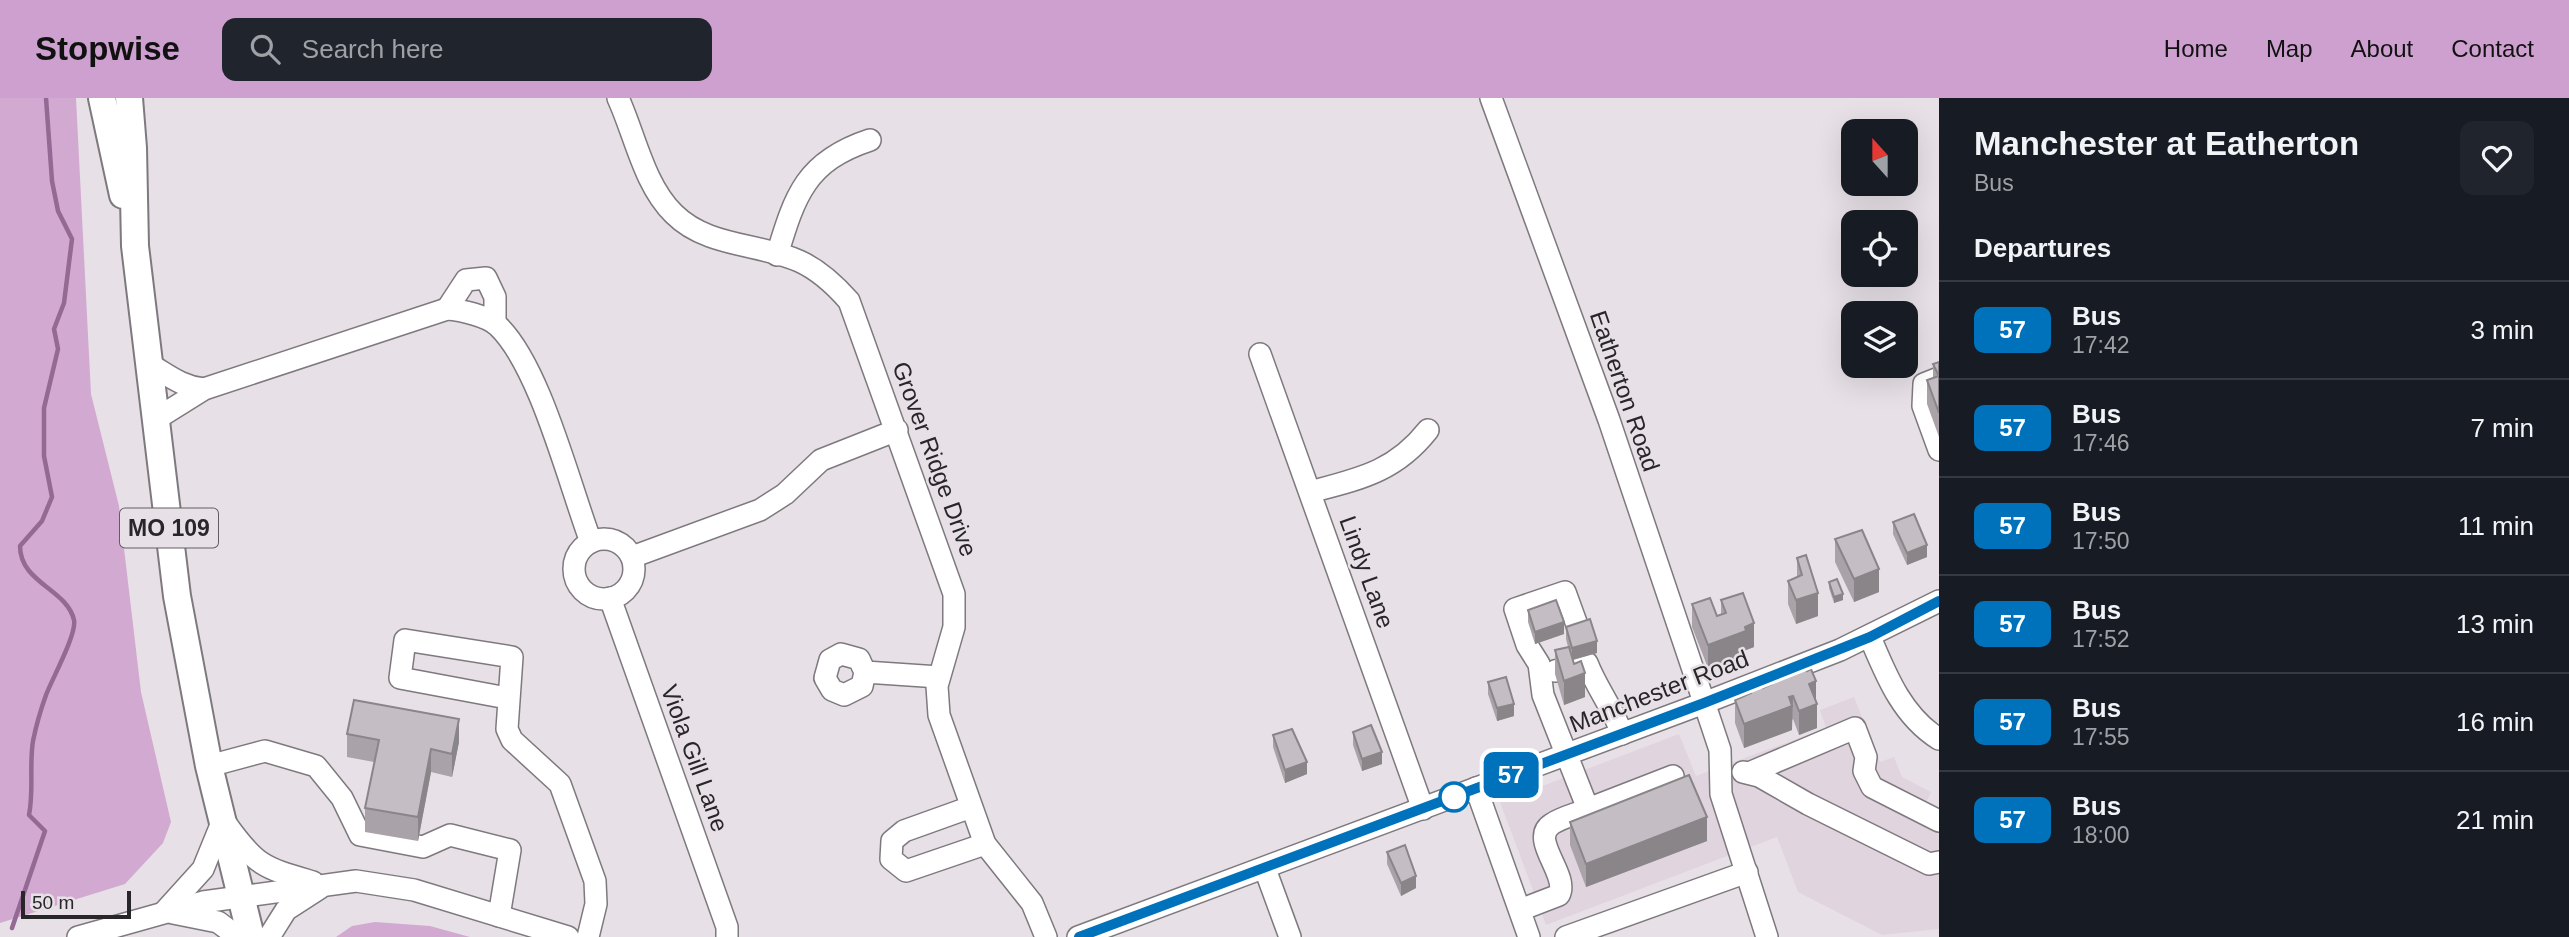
<!DOCTYPE html>
<style>
body{margin:0;font-family:Arial,sans-serif;background:#20242c;color:#f1f3f6;height:100vh;display:flex;flex-direction:column;font-size:26px;white-space:nowrap}
*{box-sizing:border-box;margin:0}
p{font-size:23px;color:#9ea1a6}
.icon{flex:none;width:38px;height:38px;fill:none;stroke:currentColor;stroke-width:2;stroke-linecap:round;stroke-linejoin:round}
.map{position:relative;flex:1;overflow:hidden}
.panel{display:flex;flex-direction:column;background:#171b24;width:630px}
.panel>*{flex:none}
.badge{padding:0 14px;border-radius:10px;font-size:24px;line-height:46px}
.needle{width:46px;rotate:339deg}
.tools{position:absolute;left:1841px;top:21px;display:grid;gap:14px}
.tools a{display:grid;place-items:center;width:77px;height:77px;border-radius:14px;background:#171b24;box-shadow:0 7px 28px #0002;font-size:35px}
.scale{position:absolute;left:21px;bottom:18px;width:110px;box-sizing:border-box;padding-left:7px;border:4px solid #282628;border-top:0;font-size:19px;line-height:24px;white-space:nowrap;color:#282628;-webkit-text-stroke:5px #e7e1e7;paint-order:stroke}
.map>.badge{position:absolute;translate:-50% -50%;box-shadow:0 0 0 4px #fff}
h2{padding:0 35px;font-size:26px;line-height:63px}
.round{display:grid;place-items:center;flex:none;width:74px;height:74px;border-radius:14px;background:#20242c}
.head{display:flex;align-items:center;justify-content:space-between;height:119px;padding:0 35px}
h1{font-size:33px;font-weight:700;line-height:52px}
ul{padding:0;list-style:none}
li{display:flex;align-items:center;gap:21px;height:98px;padding:0 35px;border-top:2px solid #363941}
li div{flex:1}
li b{display:block;font-size:26px}
li em{font-style:normal}
li .badge{min-width:77px;font-weight:700;text-align:center}
header{display:flex;align-items:center;gap:42px;box-sizing:border-box;height:98px;padding:0 35px;background:#cda0d0;color:#111}
header strong{font-size:33px}
nav{display:flex;gap:38px;margin-inline-start:auto;font-size:24px}
.search{width:490px;height:63px;background:#20242c;display:flex;align-items:center;gap:18px;box-sizing:border-box;padding:0 24px;border-radius:14px;color:#9ea1a6;font-size:26px}
main{display:flex;flex:1;min-height:0}
.map>svg:first-child{display:block}
</style>
<header>
<strong>Stopwise</strong>
<div class="search"><svg class="icon" aria-label="search" viewBox="0 0 24 24"><circle cx="10" cy="10" r="6"/><path d="M15 15l6 6"/></svg>Search here</div>
<nav><a>Home</a><a>Map</a><a>About</a><a>Contact</a></nav>
</header>
<main>
<div class="map">
<svg width="1939" height="839" viewBox="0 0 1939 839">
<rect width="100%" height="100%" fill="#e7e1e7"/>
<path fill="#e0d4df" d="M1854,599l26,65 14,-5 8,20 29,15 -5,11 13,7v119l-57,6 -84,-43 -21,-55 -231,88 -46,-123 179,-68 17,42 130,-48 -6,-18z"/>
<g fill="#d2aad1">
<path d="M0,0h76l15,296 28,112 22,186 30,130 -8,21 -38,41 -125,39z"/>
<path d="M375,824l55,4 40,11h-134l16,-11z"/>
</g>
<g fill="none" stroke-linecap="round" stroke-linejoin="round">
<path stroke="#946a94" stroke-width="4.5" d="M12,830l33,-97 -16,-16c5,-25 0,-49 4,-74 3,-15 8,-32 13,-46 6,-16 31,-61 28,-75 -7,-31 -54,-37 -54,-74l22,-25 10,-24 -8,-41v-48l14,-59 -4,-20 10,-26 8,-64 -14,-28 -6,-30 -6,-83"/>
<g stroke="#7e797e" stroke-width="24">
<g id="minor">
<path d="M618,0c17,37 26,87 56,116 33,33 84,29 125,47 20,9 36,24 50,40l105,293v33l-17,59 2,29 46,129 47,59 14,34"/>
<path d="M1491,0l118,322 102,303 9,27 1,44 46,143"/>
<path d="M777,157c18,-60 29,-94 93,-115"/>
<path d="M447,211l19,-29 20,-2 9,19v26"/>
<path d="M1260,256l163,455"/>
<path d="M149,266c19,11 33,23 55,25"/>
<path d="M1939,280l-15,6 -1,22 16,44"/>
<path d="M156,321l48,-30 243,-80c14,1 41,7 51,17 42,40 71,158 93,216"/>
<path d="M1310,394c49,-13 85,-20 118,-62"/>
<circle cx="604" cy="471" r="30"/>
<path d="M632,459l128,-47 25,-16 36,-34 76,-30"/>
<path d="M610,500l117,329v10"/>
<path d="M1577,527l-12,-33 -50,17 12,36 12,19 4,31 45,114 85,-33"/>
<path d="M1870,539c16,38 32,79 69,102"/>
<path d="M1555,573l32,-8c10,26 26,45 35,71"/>
<path d="M865,574l-6,-13 -18,-5 -11,6 -5,18 7,12 12,5 18,-9 3,-14 74,5"/>
<path d="M507,600l-107,-20 5,-38 107,17 -5,72 5,11 48,44 35,97 1,23 -8,33"/>
<path d="M209,668l56,-15 51,15 26,32 18,37 63,12 27,-12 60,15 -11,66"/>
<path d="M1743,674l16,4 49,28 121,60 10,-2"/>
<path d="M1749,675l106,-45 11,29 -2,14 8,16 67,34"/>
<path d="M1476,690l53,149"/>
<path d="M971,709l-67,24 -12,10 -1,18 15,12 79,-27"/>
<path d="M227,727c30,42 38,43 86,57"/>
<path d="M1265,771l25,68"/>
<path d="M1520,812l39,-15c11,-20 -31,-56 -7,-71 10,-7 25,-10 36,-15"/>
<path d="M165,813l38,-42 20,-49"/>
<path d="M173,815l45,9 20,15"/>
<path d="M78,839l125,-35 153,-21 58,9 154,47"/>
<path d="M269,839l17,-27 34,-22"/>
<path d="M1078,839l626,-234 136,-53 99,-49"/>
<path d="M1566,839l181,-65"/>
</g>
</g>
<g stroke="#7e797e" stroke-width="30">
<g id="major">
<path d="M102,0l21,97"/>
<path d="M129,0l4,50 2,98 42,350 32,170 42,171"/>
</g>
</g>
<use href="#minor" stroke="#fff" stroke-width="21"/>
<use href="#major" stroke="#fff" stroke-width="26"/>
</g>
<g fill="#a9a3a9">
<path d="M1939,264v75l-12,-33v-24l6,-2v-14z"/>
<path d="M1893,424l34,35 -20,8 -14,-31z"/>
<path d="M1835,441l44,53 -25,10 -19,-40z"/>
<path d="M1797,460l21,58 -22,8 -8,-20v-23l9,-4z"/>
<path d="M1829,484l14,18 -9,3 -5,-15z"/>
<path d="M1721,502l33,47 -8,3v5l-38,13 -16,-41v-23l25,12 4,-1z"/>
<path d="M1528,512l36,24 -29,10 -7,-22z"/>
<path d="M1566,529l31,26 -24,7 12,37 -21,8 -9,-31v-24l13,-3 -2,-8z"/>
<path d="M1771,581l45,22 1,27 -18,7 -6,-16 -1,1v10l-48,18 -9,-25v-23l14,-6v-6h14l8,-3z"/>
<path d="M1488,584l26,34 -17,5 -9,-27z"/>
<path d="M1353,634l29,32 -20,7 -9,-26z"/>
<path d="M347,636l112,8 -7,35 -21,-5 -13,69 -53,-9v-24l9,-46 -27,-5z"/>
<path d="M1273,637l34,39 -22,9 -12,-36z"/>
<path d="M1570,724l137,19 -121,46 -16,-42z"/>
<path d="M1387,754l29,36 -15,8 -14,-32z"/>
</g>
<g fill="#898589">
<path d="M1927,447v12l-20,8v-12z"/>
<path d="M1879,471v23l-25,10v-23z"/>
<path d="M1818,495v23l-22,8v-24z"/>
<path d="M1843,496v6l-9,3v-6z"/>
<path d="M1564,524v12l-29,10v-12z"/>
<path d="M1754,525v24l-8,3v5l-38,13v-23z"/>
<path d="M1597,543v12l-25,7v-12z"/>
<path d="M1585,575v24l-21,8v-24z"/>
<path d="M1816,583v24l-7,-21z"/>
<path d="M1793,598l-1,34 -48,18v-24z"/>
<path d="M1514,606v12l-17,5v-13z"/>
<path d="M1817,606v24l-18,7v-24z"/>
<path d="M459,621v23l-7,35v-23z"/>
<path d="M431,651v23l-13,69v-24z"/>
<path d="M1382,654v12l-20,7v-12z"/>
<path d="M1307,664v12l-22,9v-13z"/>
<path d="M1707,719v24l-121,46v-23z"/>
<path d="M1416,778v12l-15,8v-13z"/>
</g>
<g fill="#c4bec4" stroke="#898589" stroke-width="2">
<path d="M1939,264v51l-12,-33 12,-4 -6,-12z"/>
<path d="M1914,416l13,31 -20,8 -14,-31z"/>
<path d="M1862,432l17,39 -25,10 -19,-40z"/>
<path d="M1806,457l12,38 -22,7 -8,-19 14,-6 -5,-17z"/>
<path d="M1837,481l6,15 -9,3 -5,-15z"/>
<path d="M1743,495l11,30 -9,4 1,4 -38,14 -16,-41 18,-6 7,18 9,-3 -5,-13z"/>
<path d="M1556,502l8,22 -29,10 -7,-22z"/>
<path d="M1590,521l7,22 -25,7 -6,-21z"/>
<path d="M1569,549l5,17 7,-3 4,12 -21,8 -9,-31z"/>
<path d="M1805,568l2,5 4,-2 5,12 -7,3 8,20 -18,7 -6,-15 -4,1 3,9 -48,18 -9,-24 16,-7 -2,-5 12,-5 2,5 9,-4 -1,-5z"/>
<path d="M1506,579l8,27 -17,4 -9,-26z"/>
<path d="M354,602l105,19 -7,35 -21,-5 -13,68 -53,-9 14,-68 -32,-6z"/>
<path d="M1371,627l11,27 -20,7 -9,-27z"/>
<path d="M1292,631l15,33 -22,8 -12,-35z"/>
<path d="M1689,677l18,42 -121,47 -16,-42z"/>
<path d="M1405,747l11,31 -15,7 -14,-31z"/>
</g>
<g fill="none" stroke-linecap="round" stroke-linejoin="round">
<g stroke="#fff" stroke-width="16">
<path id="line" d="M1079,839l625,-234 166,-66 69,-36"/>
</g>
<use href="#line" stroke="#0072bc" stroke-width="10"/>
</g>
<circle fill="#fff" stroke="#0072bc" stroke-width="3.5" cx="1454" cy="699" r="14"/>
<g text-anchor="middle" dominant-baseline="central" stroke-width="5" stroke-linejoin="round" paint-order="stroke">
<rect fill="#e7e1e7" stroke="#615e61" stroke-width="2" x="120" y="410.5" width="98" height="39" rx="5"/>
<g font-size="23" font-weight="bold" fill="#282628">
<text x="169" y="430">MO 109</text>
</g>
<g font-size="24" fill="#282628" stroke="#e7e1e7">
<text transform="translate(1625 293) rotate(71)">Eatherton Road</text>
<text transform="translate(935 361) rotate(70)">Grover Ridge Drive</text>
<text transform="translate(1367 474) rotate(70)">Lindy Lane</text>
<text transform="translate(1659 593) rotate(-21)">Manchester Road</text>
<text transform="translate(695 660) rotate(70)">Viola Gill Lane</text>
</g>
</g>
</svg>
<div class="tools">
<a><svg class="needle" viewBox="-14 -14 28 28"><path d="M0-13l5 13h-10z" fill="#e53935"/><path d="M0 13l5-13h-10z" fill="#9ea1a6"/></svg></a>
<a><svg class="icon" aria-label="locate" viewBox="0 0 24 24"><circle cx="12" cy="12" r="6"/><path d="M12 2v4M12 18v4M2 12h4M18 12h4"/></svg></a>
<a><svg class="icon" aria-label="layers" viewBox="0 0 24 24"><path d="M12 4l9 5-9 5-9-5zM3 14l9 5 9-5"/></svg></a>
</div>
<div class="scale">50 m</div>
<b class="badge" style="left:1511px;top:677px;background:#0072bc;color:#fff">57</b>
</div>
<section class="panel">
<div class="head"><div><h1>Manchester at Eatherton</h1><p>Bus</p></div><a class="round"><svg class="icon" aria-label="heart" viewBox="0 0 24 24"><path d="M12 20l-8-8c-3-5 5-10 8-4 3-6 11-1 8 4z"/></svg></a></div>
<h2>Departures</h2>
<ul>
<li><span class="badge" style="background:#0072bc;color:#fff">57</span><div><b>Bus</b><p>17:42</p></div><em>3 min</em></li>
<li><span class="badge" style="background:#0072bc;color:#fff">57</span><div><b>Bus</b><p>17:46</p></div><em>7 min</em></li>
<li><span class="badge" style="background:#0072bc;color:#fff">57</span><div><b>Bus</b><p>17:50</p></div><em>11 min</em></li>
<li><span class="badge" style="background:#0072bc;color:#fff">57</span><div><b>Bus</b><p>17:52</p></div><em>13 min</em></li>
<li><span class="badge" style="background:#0072bc;color:#fff">57</span><div><b>Bus</b><p>17:55</p></div><em>16 min</em></li>
<li><span class="badge" style="background:#0072bc;color:#fff">57</span><div><b>Bus</b><p>18:00</p></div><em>21 min</em></li>
</ul>
</section>
</main>
